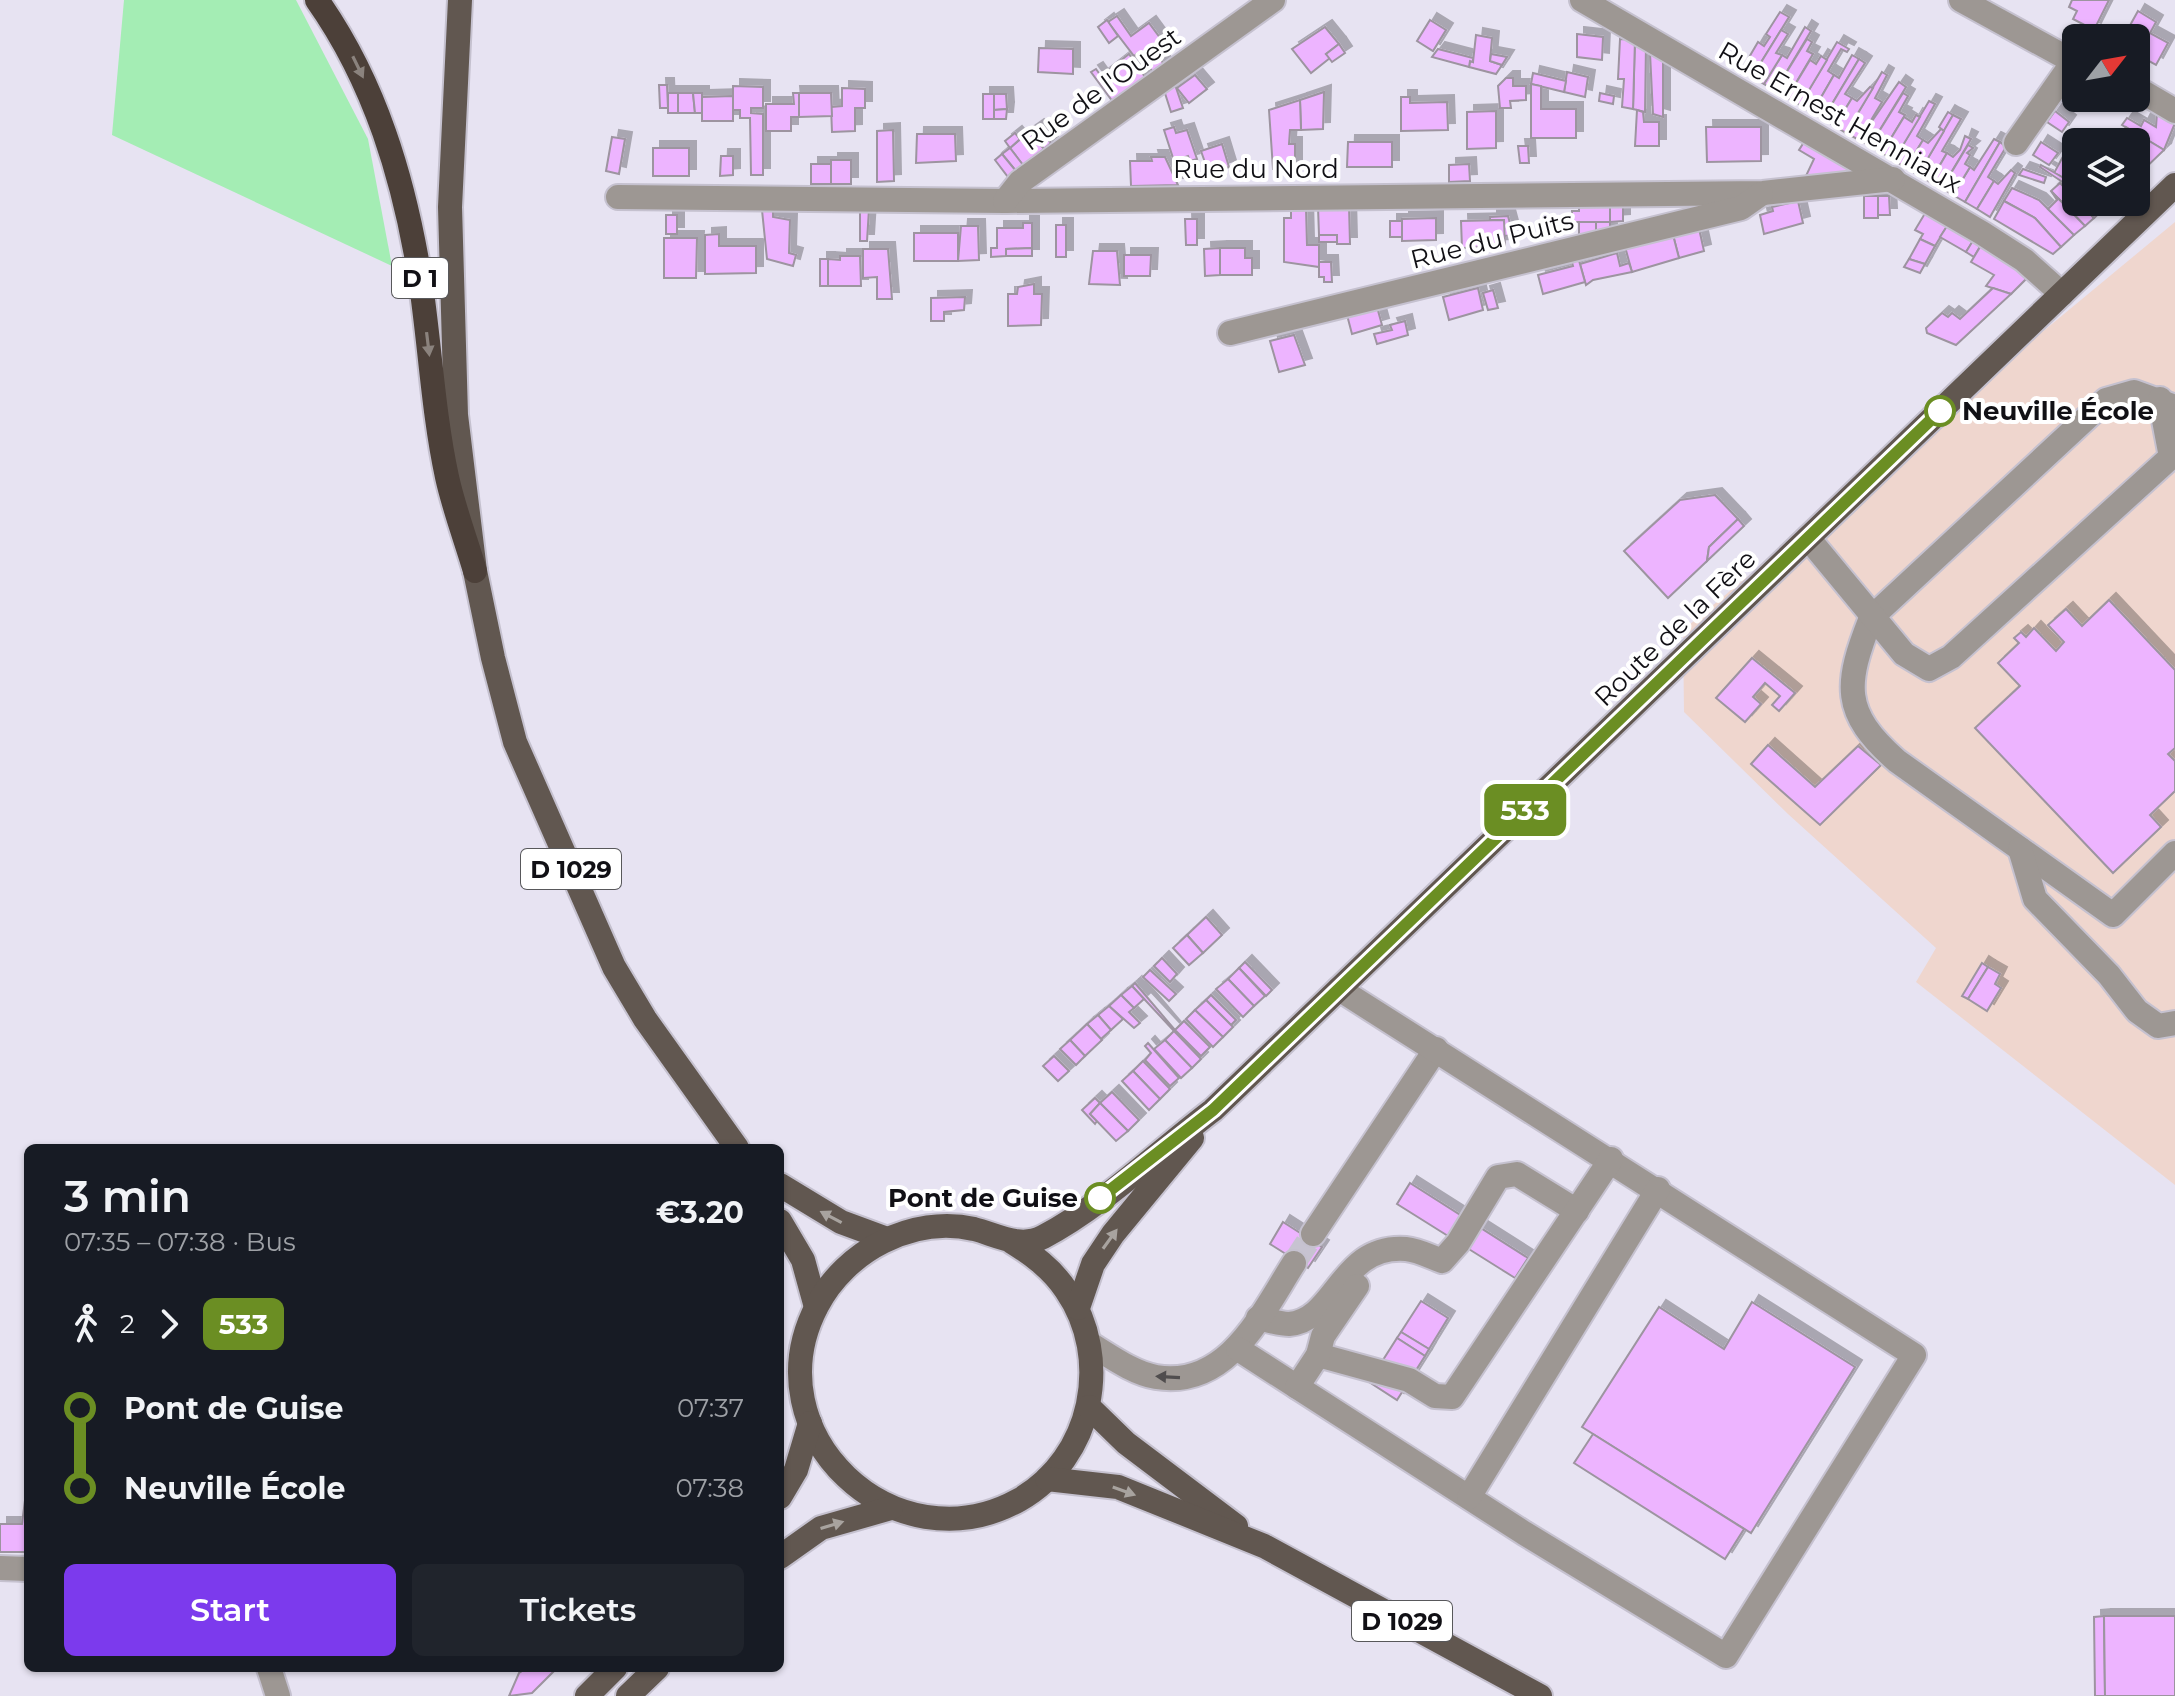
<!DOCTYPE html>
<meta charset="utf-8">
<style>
body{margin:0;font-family:Montserrat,sans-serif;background:#20242c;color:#f1f3f6;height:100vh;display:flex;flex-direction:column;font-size:30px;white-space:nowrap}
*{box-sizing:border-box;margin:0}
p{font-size:26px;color:#9ea1a6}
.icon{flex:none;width:44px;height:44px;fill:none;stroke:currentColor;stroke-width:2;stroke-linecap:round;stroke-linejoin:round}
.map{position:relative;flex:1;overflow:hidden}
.sheet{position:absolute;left:24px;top:1144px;width:760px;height:528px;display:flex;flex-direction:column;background:#171b24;border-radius:12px;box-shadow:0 2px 6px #0004}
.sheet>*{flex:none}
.badge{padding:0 16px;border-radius:12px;font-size:28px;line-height:52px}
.needle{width:52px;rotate:59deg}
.tools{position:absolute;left:2062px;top:24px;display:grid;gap:16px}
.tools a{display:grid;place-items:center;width:88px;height:88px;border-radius:12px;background:#171b24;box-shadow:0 2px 6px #0004;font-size:40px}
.map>.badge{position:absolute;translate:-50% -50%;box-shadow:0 0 0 4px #fff}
.legs{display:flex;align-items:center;gap:12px;height:88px;padding:0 40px;font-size:26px}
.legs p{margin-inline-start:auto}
.overview{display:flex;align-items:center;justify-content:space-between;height:136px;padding:0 40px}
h1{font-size:44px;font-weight:600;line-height:60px}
.cta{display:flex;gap:16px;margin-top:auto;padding:16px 40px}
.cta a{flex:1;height:92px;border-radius:12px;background:#7c3aed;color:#fff;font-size:32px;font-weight:600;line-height:92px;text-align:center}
.cta a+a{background:#20242c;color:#f1f3f6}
ul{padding:0 40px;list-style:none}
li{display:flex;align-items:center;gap:28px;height:80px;font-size:30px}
li i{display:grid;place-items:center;width:12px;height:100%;margin:0 10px;background:currentColor}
li i::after{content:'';width:20px;height:20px;margin:-10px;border:6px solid;border-radius:50%;background:#171b24}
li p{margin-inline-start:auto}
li:first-child i{background:linear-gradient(#0000 50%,currentColor 0)}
li:last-child i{background:linear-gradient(currentColor 50%,#0000 0)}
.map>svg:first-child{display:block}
</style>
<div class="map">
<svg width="2175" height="1696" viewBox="0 0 2175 1696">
<defs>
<filter id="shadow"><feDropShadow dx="7" dy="-7" stdDeviation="0" flood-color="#0004"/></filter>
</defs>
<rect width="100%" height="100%" fill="#e7e3f2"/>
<path fill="#efd6ce" d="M2175,222v963l-259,-203 20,-34 -148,-134 -104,-102 -1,-82z"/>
<path fill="#a4edb4" d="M124,0h172l72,139 24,127 -280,-131z"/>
<g fill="#edb4ff" stroke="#9d94a0" stroke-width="2" filter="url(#shadow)">
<path d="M2072,0h37l-15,30 -21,-11 4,-8 -8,-4z"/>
<path d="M2138,11l18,11 -6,11 18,10 -12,22 -20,-11v-16h-13z"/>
<path d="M1780,12l9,5 -37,60 -11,-6 17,-29 6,4 6,-9 -4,-3z"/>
<path d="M1117,16l14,20 18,-13 20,27 -10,8 5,6 -11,8 -15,-19 -4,3 -26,-34z"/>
<path d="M1107,20l11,16 -9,7 -11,-16z"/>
<path d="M1430,20l16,10 -13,21 -16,-10z"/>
<path d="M1325,27l14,17 -13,10 4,4 -19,15 -19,-24z"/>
<path d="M1805,27l6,4 -36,60 -11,-7 18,-29 5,3z"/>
<path d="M1781,30l7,4 -12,19 6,2 -18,29 -12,-7z"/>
<path d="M1577,34l26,3 -1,23 -25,-3z"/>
<path d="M1476,35l16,3 -2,23 12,4 -6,9 -27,-7 1,-6 3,1z"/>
<path d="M1635,36l11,8 -1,68 -12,-3z"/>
<path d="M1620,39l15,1 -2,69 -11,-2 2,-28h-6z"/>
<path d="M1807,39l5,3 -5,9 6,3 -26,44 -12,-7z"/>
<path d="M1837,42l12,7 -2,3 -6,-3 -13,22 6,4 -22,38 -12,-8z"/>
<path d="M1339,44l6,9 -13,9 -6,-8z"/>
<path d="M1039,48l34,1v25l-35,-2z"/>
<path d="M1438,49l35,9v4l-3,-1 -1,6 -37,-10z"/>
<path d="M1650,53l13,1v63l-10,-3z"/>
<path d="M1129,54l16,23 -32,25 -22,-30 5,-3 5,7z"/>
<path d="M1491,54l16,3 -5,8 -12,-4z"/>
<path d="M1852,55l7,4 -36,60 -11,-6 22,-38 5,3z"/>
<path d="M1821,56l6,4 -27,45 -13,-7 23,-38 6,4z"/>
<path d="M1859,59l6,4 -20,31 7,4 -17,28 -12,-7z"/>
<path d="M1567,72l21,5 -3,20 -21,-5z"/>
<path d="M1882,72l5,3 -12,23 7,4 -23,38 -13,-7z"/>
<path d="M1533,73l33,8 -2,11 -33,-8z"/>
<path d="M1195,75l12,14 -18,14 -12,-15z"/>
<path d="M1506,78h7v8h13v14l-16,1 1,7h-11l-2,-22z"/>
<path d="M1173,79l10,29 -12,4 -8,-25z"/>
<path d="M1899,82l7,5 -36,59 -11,-6z"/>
<path d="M1531,84l10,2v23h35v29h-45z"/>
<path d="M659,85h8l1,23h-8z"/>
<path d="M733,86l30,1v21h-12v5l12,1v61h-12l-1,-57h-10v-8h-7z"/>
<path d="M1870,87l3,1 -27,45 -11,-7 17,-28 5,3z"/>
<path d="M842,88l23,1v19h-10v23l-23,1 -1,-25 11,-1z"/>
<path d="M1324,92l-1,37 -22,1 -1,-30z"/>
<rect x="668" y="93" width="10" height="20"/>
<path d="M678,93h15l2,20h-17z"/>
<path d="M693,93h9v20h-7z"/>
<path d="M793,93h6v24h-8v14h-25v-27h28z"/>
<path d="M799,93h32l1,23 -33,1z"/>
<path d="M1600,93l14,3 -1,8 -14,-3z"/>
<path d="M1903,93l5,3 -9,16 6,3 -23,38 -12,-7z"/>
<rect x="983" y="94" width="11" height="25"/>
<path d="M994,94h12l1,15 -13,1z"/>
<path d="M733,96v25h-31v-24z"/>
<path d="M1401,97h9v6l37,-1 1,28 -47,1z"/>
<path d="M1300,100l1,30h-11l-1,14h6v25h-22l-4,-59z"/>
<path d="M1929,101l6,3 -18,32 6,4 -17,28 -12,-8z"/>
<path d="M1007,109l-1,10h-12v-9z"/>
<path d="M1637,110l6,2 1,10h15v24h-24z"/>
<path d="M1496,111v37l-29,1v-37z"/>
<path d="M2055,111l14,11 -7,10 -15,-10z"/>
<path d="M1948,112l5,3 -9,16 -5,-4z"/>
<path d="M2157,113l18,10 -11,27 -42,-25 5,-7 14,8 3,-6 12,7z"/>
<path d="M1916,115l4,2 -26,43 -12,-7 22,-36 8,5z"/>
<path d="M1953,115l8,4 -19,32 5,2 -17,29 -12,-7z"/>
<path d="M1037,126l14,17 -7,6 -15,-17z"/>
<path d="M1174,127l2,6 11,-3 10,29 -7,2 -2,-5 -14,5 -10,-31z"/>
<path d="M1706,127h55v34l-54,1z"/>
<path d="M2126,127l38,23 -28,27v-35h-19z"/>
<path d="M1941,129l3,2 -26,44 -12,-7 17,-28 5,3z"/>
<path d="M893,130l1,51 -17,1v-51z"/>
<path d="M1029,132l15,17 -21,16 -13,-17z"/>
<path d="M1015,133l5,6 -10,9 -5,-7z"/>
<path d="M917,134h38l1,27 -40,2z"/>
<path d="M1965,136l6,3 -29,49 -12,-6 17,-29 6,4 7,-7z"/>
<path d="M612,137l13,2 -6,35 -13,-3z"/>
<path d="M1806,139l55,38 -56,1 9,-19 -15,-9z"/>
<path d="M1994,139l6,3 -35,60 -12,-7 17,-28 4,3z"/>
<path d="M2072,140l4,3v42l-22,-12z"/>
<path d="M1348,142h44v25h-45z"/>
<path d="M2000,142l6,5 -18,30 6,4 -17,28 -12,-7z"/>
<path d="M2041,142l17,11 -9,12 -16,-10z"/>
<path d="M1222,144l7,23 -20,7 -8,-23z"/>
<path d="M1968,145l5,3 -6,5 3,2 -5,9 5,3 -17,28 -11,-7z"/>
<path d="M1518,146h10l1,17h-9z"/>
<rect x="653" y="148" width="36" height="28"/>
<path d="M1010,148l13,17 -7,6 -14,-17z"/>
<path d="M1002,154l14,17 -8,6 -13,-17z"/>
<path d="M721,156h12v19l-13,1z"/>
<path d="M1151,157h14l13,28 -47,1 -1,-25h22z"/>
<rect x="831" y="160" width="20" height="24"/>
<rect x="811" y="164" width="20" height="20"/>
<path d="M1469,164l1,17 -21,1v-17z"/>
<path d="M2041,165l35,20v6l-36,-24z"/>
<path d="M2023,169l23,8 -2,6 -25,-8z"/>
<path d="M2011,170l4,3 -25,44 -13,-8 17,-28 4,3z"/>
<path d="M2060,183l34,35 -9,8 -34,-35z"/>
<path d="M2012,188l27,12 35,35 -13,12 -26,-29 -31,-17z"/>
<path d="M2051,191l34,35 -11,9 -26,-26 9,-9z"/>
<rect x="1864" y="196" width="14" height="22"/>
<path d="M1878,196h11l1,19h-12z"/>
<path d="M1798,201l5,22 -39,11 -4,-19 13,-4 -1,-4z"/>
<path d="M2004,201l31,17 26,29 -8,7 -59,-35z"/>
<path d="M2079,202h26l4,2 -15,14z"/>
<path d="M1349,206l1,38h-13v-9h-18l-1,-28z"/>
<path d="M1610,206h13v15l-13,1z"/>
<path d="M1610,206v16h-38v-11h7v-4z"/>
<path d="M1291,208h15l1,37h12v22l-35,-5v-44h7z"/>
<path d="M860,209h9l-2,32h-7z"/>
<path d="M762,210h11v7l17,3 -1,33 7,2 -3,11 -26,-7z"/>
<path d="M1927,210l22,13 -14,23 -15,-7 3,-5 -8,-4z"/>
<rect x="666" y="215" width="11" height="19"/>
<path d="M1508,216l5,19 -9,1v-16h-14v-3z"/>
<path d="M1436,218v22l-34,1v-22z"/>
<path d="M1185,219h12v26h-11z"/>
<path d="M1504,220l1,26 -43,2 -1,-27z"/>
<rect x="1390" y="221" width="12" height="16"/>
<path d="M1579,222h17v14l-17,4z"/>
<path d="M1596,222h14v11l-14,3z"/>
<path d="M1023,223h9v25l-26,1v7l-15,1v-9h6v-20h26z"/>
<path d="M1949,223l26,15 -9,14 -26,-15z"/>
<path d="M1698,224l6,27 -25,7 -7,-27z"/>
<rect x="1056" y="225" width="10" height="32"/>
<path d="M961,226h17l1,34 -21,1z"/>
<path d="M1672,231l7,27 -47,14 -8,-29z"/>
<rect x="914" y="233" width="44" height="28"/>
<path d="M719,234v12h37v27l-51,1v-39z"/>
<rect x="1319" y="235" width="18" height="7"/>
<path d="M664,238h33l-1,40h-32z"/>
<path d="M1920,239l15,7 -10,18 -16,-5z"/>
<path d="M1974,239l8,4 -8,14 -8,-5z"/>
<path d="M1983,242l46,34 -18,18 -25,-8 8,-11 -23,-13z"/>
<path d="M1032,248v8h-26v-7z"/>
<path d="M1220,248v27l-15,1 -1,-27z"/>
<path d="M1220,248h25v10h7v17h-32z"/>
<path d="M863,249h25l4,50h-15v-22l-14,1z"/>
<path d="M1093,251h24l3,34 -31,-1z"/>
<path d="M1617,253l3,13 9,-3 3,9 -39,8 -7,5 -6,-21z"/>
<path d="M1124,255h27l-1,21h-26z"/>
<path d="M840,256h20l1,30h-33v-27l12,1z"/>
<path d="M1578,257l7,25 -42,12 -5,-19 35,-9 -2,-7z"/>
<rect x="820" y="259" width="8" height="27"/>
<path d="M1909,259l16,5 -5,9 -16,-6z"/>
<path d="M1319,262h12l1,20h-8v-5h-5z"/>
<path d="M1034,284v10h8l-1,31 -33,1v-32h9l1,-7z"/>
<path d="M1478,288l5,22 -34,10 -6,-23z"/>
<path d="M1993,288l18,6 -55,51 -29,-12 -1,-5 16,-15 6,4 4,-4 8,6z"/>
<path d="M1493,290l5,18 -10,2 -5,-17z"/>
<path d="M965,297l-1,13 -20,2v9h-13v-23z"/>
<path d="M1377,307l5,18 -30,9 -5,-19z"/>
<path d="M1405,321l3,14 -31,9 -3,-10 18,-4 -2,-5z"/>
<path d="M1294,335l11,30 -26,7 -9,-31z"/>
<path d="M1715,495l23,24 -29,28 -2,14 -39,37 -44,-47 56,-51z"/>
<path d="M1738,519l6,7 -37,35 2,-14z"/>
<path d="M2109,600l66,70v78l-7,6 7,7v30l-25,24 11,12 -48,46 -138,-145 45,-42 -22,-23 21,-20 -5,-5 7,-6 5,5 8,-9 22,23 8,-9 -16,-17 18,-16 16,17z"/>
<path d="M1752,658l43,35 -16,18 -7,-6 8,-9 -15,-13 -12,14 8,7 -16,18 -29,-24z"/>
<path d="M1768,745l47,42 43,-41 23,19 -61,60 -69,-61z"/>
<path d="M1206,917l16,18 -19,18 -16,-18z"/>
<path d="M1187,935l16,18 -14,12 -16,-17z"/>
<path d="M1162,958l15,16 -7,8 -16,-16z"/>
<path d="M1245,962l27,28 -6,6 -27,-28z"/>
<path d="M1982,963l6,4 -20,32 -6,-3z"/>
<path d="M1988,967l12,7 -5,10 6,4 -14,23 -19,-12z"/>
<path d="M1239,968l26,28 -11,10 -26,-27z"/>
<path d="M1150,970l26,24 -7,7 -26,-24z"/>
<path d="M1228,979l26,27 -11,11 -27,-28z"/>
<path d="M1135,983l40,47 -1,1 -42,-45z"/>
<path d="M1132,986l12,13 -10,9 -13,-13z"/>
<path d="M1121,995l13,13 -5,4 11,11 -6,5 -25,-22z"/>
<path d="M1211,995l25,25 -5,5 -25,-25z"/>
<path d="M1206,1000l27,27 -10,10 -28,-27z"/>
<path d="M1109,1006l14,13 -12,11 -13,-15z"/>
<path d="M1195,1010l28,27 -10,10 -27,-28z"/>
<path d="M1098,1015l13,15 -10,9 -14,-15z"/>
<path d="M1184,1021l26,26 -9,9 -26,-26z"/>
<path d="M1087,1024l15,16 -17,16 -15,-16z"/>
<path d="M1174,1031l27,28 -9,9 -27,-28z"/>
<path d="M1070,1040l15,16 -9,9 -16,-16z"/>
<path d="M1165,1040l27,28 -11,10 -27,-29z"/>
<path d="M1148,1043l31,35 -9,8 -25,-26 6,-7 -6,-7z"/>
<path d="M1054,1056l15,15 -11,10 -15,-15z"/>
<path d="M1143,1061l27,28 -10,10 -27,-28z"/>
<path d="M1133,1071l27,28 -11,11 -27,-29z"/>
<path d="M1112,1092l27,28 -11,11 -28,-28z"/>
<path d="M1095,1098l5,5 -10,11 7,7 -2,3 -13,-14z"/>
<path d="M1100,1103l28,28 -12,10 -26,-27z"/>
<path d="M1410,1183l118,75 -13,20 -118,-74z"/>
<path d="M1283,1222l39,25 -14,21 -38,-24z"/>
<path d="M1421,1301l27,17 -19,31 -28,-17z"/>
<path d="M1752,1302l103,65 -104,166 -169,-106 77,-120 65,42z"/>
<path d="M1401,1332l28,17 -4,7 -28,-18z"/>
<path d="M1397,1338l28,18 -28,44 -28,-18z"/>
<path d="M1593,1434l151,95 -19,30 -151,-96z"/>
<path d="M27,1484l1,68h-28v-28h22z"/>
<path d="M2104,1616l1,80h-10l-1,-79z"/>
<path d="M2104,1616h71v80h-70z"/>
<path d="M527,1668h30l-25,25 -23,3 10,-23z"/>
</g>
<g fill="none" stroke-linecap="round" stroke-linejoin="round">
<path stroke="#c7c3d1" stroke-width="24" stroke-dasharray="24 12" stroke-linecap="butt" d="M1294,1263l19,-29"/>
<g stroke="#c5c1cf" stroke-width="28">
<g id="minor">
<path d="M1582,0l400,233 42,27 38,34"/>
<path d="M1961,0l115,63"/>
<path d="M2136,88l39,23"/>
<path d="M2016,143l57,-81"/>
<path d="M618,197l387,4 758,-8 130,-14"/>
<path d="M1005,201l15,-19 253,-182"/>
<path d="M1230,333l511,-125 20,-14"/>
<path d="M2175,407l-41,-15 -28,8 -235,218c-26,66 -30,94 26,143l216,154 62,-62"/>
<path d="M1808,538l96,116 25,15 22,-12 220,-200 -11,-58"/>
<path d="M2020,849l15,50 74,76 28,36 21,15 17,-3"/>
<path d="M1313,1234l123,-185"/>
<path d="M1258,1318c9,2 22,6 31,6 48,-4 51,-80 117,-75 12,1 25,8 36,12l16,-18 40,-66 19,-3 60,37"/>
<path d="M1090,1344c20,12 43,29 66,33 72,12 106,-64 138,-114"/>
<path d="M1238,1349l286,184 202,123 188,-301 -575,-366"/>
<path d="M1318,1355l91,25 26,16 17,1 159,-238"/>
<path d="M1297,1387l21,-32 5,-19 34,-50"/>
<path d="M1469,1497l189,-308"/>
<path d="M0,1568l28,1"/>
<path d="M269,1668l9,28"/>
</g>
</g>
<g stroke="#c5c1cf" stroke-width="28">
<g id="major">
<path d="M460,0l-10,207 6,208 19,156 18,87 22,84 99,225 31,52 92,129"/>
<path d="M780,1185l61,37 46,17"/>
<path d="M780,1221l23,39 13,47"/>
<path d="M1012,1242c21,13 40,27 54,48 47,68 27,168 -47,210 -124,69 -269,-66 -202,-194 28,-55 96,-91 157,-77 23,6 46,20 69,8 58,-30 117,-87 170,-127l962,-925"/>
<path d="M1078,1308l15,-44 20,-30 79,-96"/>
<path d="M1089,1407l37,36 110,83"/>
<path d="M1047,1479l71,8 146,59 276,150"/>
<path d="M780,1497l16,-27 14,-47"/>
<path d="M780,1557l41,-29 70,-20"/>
<path d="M587,1696l28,-28"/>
<path d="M628,1696l29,-28"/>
</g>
</g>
<g stroke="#c5c1cf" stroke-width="28">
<path id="highway" d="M317,0c58,82 87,179 103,278 10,66 13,134 27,199 7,32 19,63 28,94"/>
</g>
<use href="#minor" stroke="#9d9793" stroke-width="24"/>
<use href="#major" stroke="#615750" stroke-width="24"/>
<use href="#highway" stroke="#4c4039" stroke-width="24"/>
</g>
<defs><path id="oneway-solid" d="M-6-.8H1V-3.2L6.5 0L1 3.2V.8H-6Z" transform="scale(2)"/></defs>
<g fill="#8b837e">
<use href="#oneway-solid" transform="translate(358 67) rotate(64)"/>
<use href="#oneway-solid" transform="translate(428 344) rotate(83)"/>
</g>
<g fill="#a8a39f">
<use href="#oneway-solid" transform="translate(831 1217) rotate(-152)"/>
<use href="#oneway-solid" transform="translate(1110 1239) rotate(-54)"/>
<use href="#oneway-solid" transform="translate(1124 1491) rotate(20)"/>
<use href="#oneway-solid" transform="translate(832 1525) rotate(-17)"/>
</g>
<use fill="#504d4e" href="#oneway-solid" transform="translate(1168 1377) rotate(-177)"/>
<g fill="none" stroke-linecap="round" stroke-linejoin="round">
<g stroke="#fff" stroke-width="18">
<path id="line-1" d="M1100,1198l113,-88 727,-699"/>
</g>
<use href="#line-1" stroke="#6b8e23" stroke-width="12"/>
</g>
<g fill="#fff" stroke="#6b8e23" stroke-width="4">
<circle cx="1940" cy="411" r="14"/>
<circle cx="1100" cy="1198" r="14"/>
</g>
<g text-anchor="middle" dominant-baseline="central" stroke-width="8" stroke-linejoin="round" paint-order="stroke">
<g fill="#fff" stroke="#58585b" stroke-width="2">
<rect x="392" y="258" width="56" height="40" rx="6"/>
<rect x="521" y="849" width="100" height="40" rx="6"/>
<rect x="1352" y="1601" width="100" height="40" rx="6"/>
</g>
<g font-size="24" font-weight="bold" fill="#111015">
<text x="420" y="278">D 1</text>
<text x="571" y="869">D 1029</text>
<text x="1402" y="1621">D 1029</text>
</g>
<g font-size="26" fill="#111015" stroke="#fff">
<text transform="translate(1101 89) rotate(-36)">Rue de l'Ouest</text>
<text transform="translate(1840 117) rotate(30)">Rue Ernest Henniaux</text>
<text x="1256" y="169">Rue du Nord</text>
<text transform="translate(1492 240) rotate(-14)">Rue du Puits</text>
<text transform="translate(1675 628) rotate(-44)">Route de la Fère</text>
</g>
<g font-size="26" font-weight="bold" fill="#111015" stroke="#fff" text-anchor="start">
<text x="1962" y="411">Neuville École</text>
<text x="1078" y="1198" text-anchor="end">Pont de Guise</text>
</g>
</g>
</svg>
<div class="tools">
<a><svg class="needle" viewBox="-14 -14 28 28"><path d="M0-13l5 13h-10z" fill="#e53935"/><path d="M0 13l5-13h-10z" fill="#9ea1a6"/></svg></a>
<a><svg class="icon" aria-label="layers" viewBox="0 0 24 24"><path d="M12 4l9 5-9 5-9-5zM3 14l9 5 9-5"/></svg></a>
</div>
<b class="badge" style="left:1525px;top:810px;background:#6b8e23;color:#fff">533</b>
<section class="sheet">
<div class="overview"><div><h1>3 min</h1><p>07:35 – 07:38 · Bus</p></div><b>€3.20</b></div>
<div class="legs"><svg class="icon" aria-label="walk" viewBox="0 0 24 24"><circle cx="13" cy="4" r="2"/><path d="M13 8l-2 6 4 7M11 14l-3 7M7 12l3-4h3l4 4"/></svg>2<svg class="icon" aria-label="forward" viewBox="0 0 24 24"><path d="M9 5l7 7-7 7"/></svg><b class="badge" style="background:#6b8e23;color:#fff">533</b></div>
<ul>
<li><i style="color:#6b8e23"></i><b>Pont de Guise</b><p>07:37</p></li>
<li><i style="color:#6b8e23"></i><b>Neuville École</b><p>07:38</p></li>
</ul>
<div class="cta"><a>Start</a><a>Tickets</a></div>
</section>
</div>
